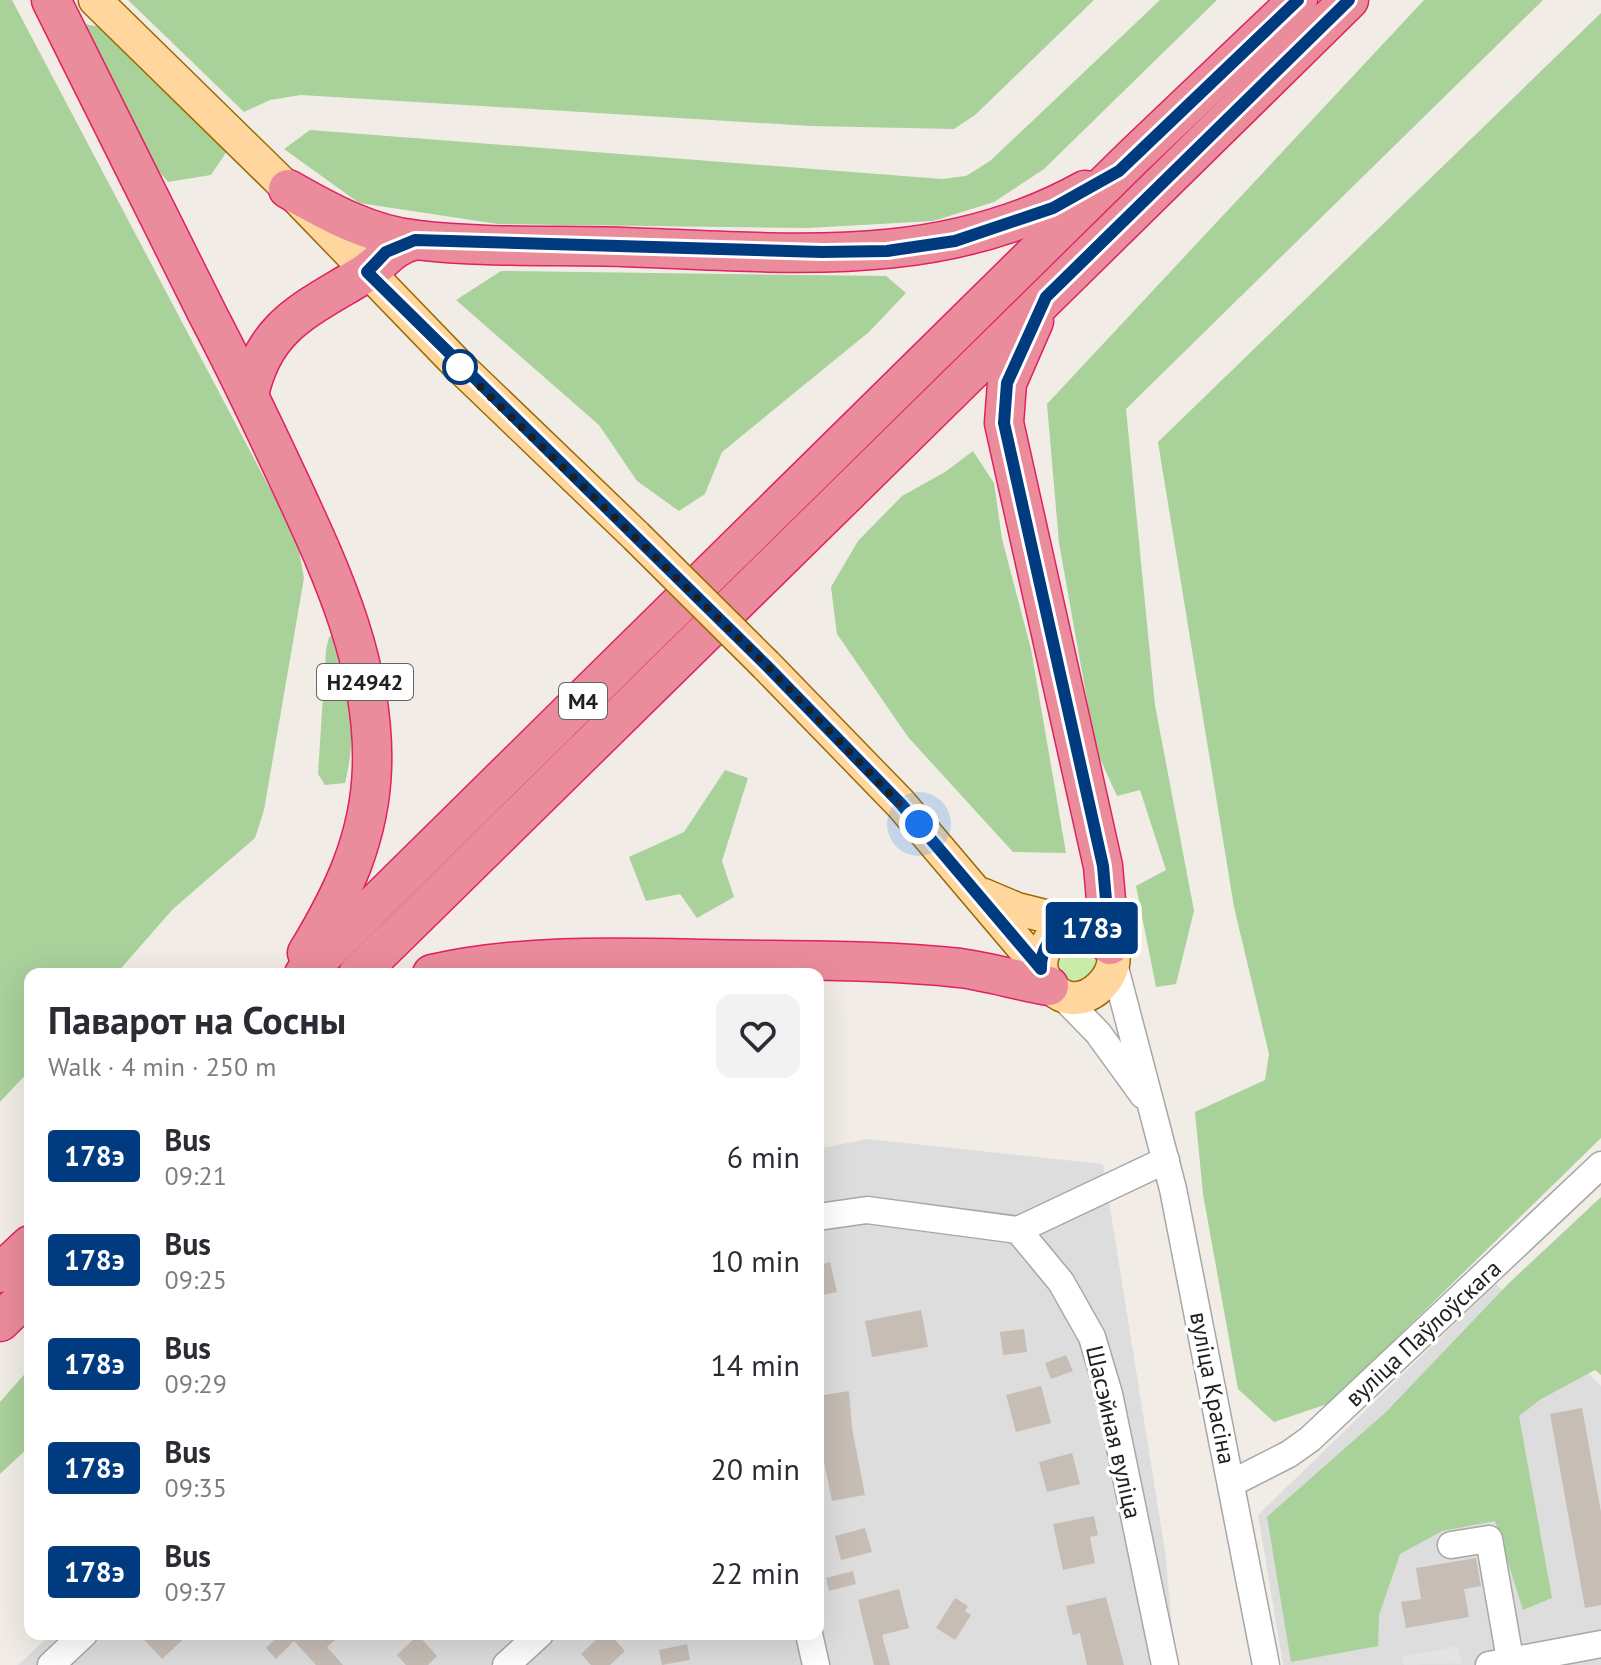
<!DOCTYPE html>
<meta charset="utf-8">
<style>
body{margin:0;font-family:"PT Sans",sans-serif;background:#f2f2f3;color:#2b2b33;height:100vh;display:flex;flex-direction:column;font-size:30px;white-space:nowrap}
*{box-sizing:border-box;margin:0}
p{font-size:26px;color:#7c7c81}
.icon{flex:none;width:44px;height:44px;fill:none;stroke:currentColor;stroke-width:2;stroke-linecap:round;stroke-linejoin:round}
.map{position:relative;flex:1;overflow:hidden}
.details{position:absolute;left:24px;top:968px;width:800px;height:672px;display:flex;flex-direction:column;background:#fff;border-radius:16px;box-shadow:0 8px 32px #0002}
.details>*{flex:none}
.badge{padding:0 16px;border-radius:6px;font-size:28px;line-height:52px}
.you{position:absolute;width:40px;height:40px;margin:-20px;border:6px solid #fff;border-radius:50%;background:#1a73e8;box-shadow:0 0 0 12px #1a73e833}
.map>.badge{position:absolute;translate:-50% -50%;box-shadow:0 0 0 4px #fff}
.round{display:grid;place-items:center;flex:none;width:84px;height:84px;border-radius:16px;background:#f2f2f3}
.headline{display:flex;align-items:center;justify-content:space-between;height:136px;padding:0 24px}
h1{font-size:38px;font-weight:600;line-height:60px}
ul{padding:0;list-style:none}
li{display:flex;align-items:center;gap:24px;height:104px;padding:0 24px}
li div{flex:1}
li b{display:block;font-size:30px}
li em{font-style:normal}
li .badge{min-width:88px;font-weight:700;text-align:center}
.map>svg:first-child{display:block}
</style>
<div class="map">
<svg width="1601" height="1665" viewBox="0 0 1601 1665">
<rect width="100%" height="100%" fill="#f1ede6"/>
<g fill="#dedddd">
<path d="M867,1139l236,25 62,387 11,114h-1158l33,-31h767v-485z"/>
<path d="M1496,1284l105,102v279h-318l-25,-150z"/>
</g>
<path fill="#caecab" d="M1083,937l19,20 -17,29 -29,-9 -2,-27 6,-8z"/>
<g fill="#a9d19a">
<path d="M0,0h12l285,540 7,38 -40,232 -9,28 -82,71 -57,65h-86v96l-30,32z"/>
<path d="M128,0h966l-119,115 -21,14 -143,-3 -510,-31 -31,5 -26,12z"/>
<path d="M1160,0h57l-173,169 -50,33 -61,19 -125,7 -310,-4 -139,-21 -75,-54 26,-19 632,49 24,-3 24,-15z"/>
<path d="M1424,0h119l-417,409 29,296 39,206 -18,73 -20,3 -20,-101 30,-16 -26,-80 -23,6 -21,-46 -37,-207 -12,-139z"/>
<path d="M1601,13v1125l-271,265 -56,19 -36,-33 -35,-195 -8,-82 70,-32 4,-26 -35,-147 -76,-465z"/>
<path d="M78,23l29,5 122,120 -18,27 -43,7 -40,-47z"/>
<path d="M501,271l385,5 20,17 -37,39 -147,120 -17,42 -26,17 -42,-30 -38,-56 -143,-125z"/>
<path d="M973,451l21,32 8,56 29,110 35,204 -53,-1 -105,-115 -71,-103 -6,-47 27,-46 44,-45 43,-24z"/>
<path d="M334,635c14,55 25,91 11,148l-20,2 -7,-11 8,-124 3,-13z"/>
<path d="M725,770l23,8 -26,83 12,36 -37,21 -17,-24 -34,7 -17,-44 55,-25z"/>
<path d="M1601,1197v178l-6,-5 -54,29 -22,17 33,182 -29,12 -28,-89 -53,10 -42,23 -21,61 -1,31 -87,16 -24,-145 119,-105 123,-129z"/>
<path d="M30,1368v78l-30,28v-72z"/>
</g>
<path fill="#e4e4e4" d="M1458,1646l4,17 -58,2 -2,-8z"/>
<g fill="#c6bdb5">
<path d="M830,1262l7,30 -19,4v-31z"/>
<path d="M921,1310l7,37 -56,10 -7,-36z"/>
<path d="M1024,1329l3,23 -24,3 -3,-23z"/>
<path d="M1066,1355l7,16 -22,8 -6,-16z"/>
<path d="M1041,1386l10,37 -35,9 -10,-37z"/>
<path d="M849,1391l3,37 13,67 -33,6 -14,-68v-37z"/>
<path d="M1582,1408l19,104v93l-16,3 -35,-194z"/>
<path d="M1072,1453l8,31 -33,8 -8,-30z"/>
<path d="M1094,1516l4,19 -8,2 5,26 -32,7 -10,-46z"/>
<path d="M865,1528l7,24 -31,8 -6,-24z"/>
<path d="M1476,1558l5,28 -17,3 5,28 -63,11 -5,-26 20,-3 -5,-31z"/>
<path d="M853,1571l3,13 -27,7 -3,-13z"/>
<path d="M899,1589l10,39 -27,7 8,30h-16l-16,-65z"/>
<path d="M1106,1597l18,68h-37l-7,-32 -7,2 -7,-29z"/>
<path d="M955,1598l13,8 -3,5 6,4 -16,25 -19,-12z"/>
<path d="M139,1634h50l-27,25z"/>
<path d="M280,1634h62l-15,13 16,18h-27l-22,-24 -18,18 -10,-11z"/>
<path d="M602,1634h8l15,17 -15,14h-19l-10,-11z"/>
<path d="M418,1635l19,21 -9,9h-22l-9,-10z"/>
<path d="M687,1644l3,16 -28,5 -3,-15z"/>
</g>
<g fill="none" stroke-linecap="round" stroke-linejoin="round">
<g stroke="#a7a7a7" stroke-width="29">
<g id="minor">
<path d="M1113,960l60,229 93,476"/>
<path d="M1059,993l39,40 45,62"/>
<path d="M818,1217l49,-7 151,20 43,52 31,55 17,57 56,271"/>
<path d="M1018,1230l148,-70"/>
<path d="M1232,1483l57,-29 21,-15 291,-274"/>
<path d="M1451,1545l38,-6 22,126"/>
<path d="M809,1634l7,31"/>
<path d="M51,1665l33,-31"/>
<path d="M506,1665l34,-31"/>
<path d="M1489,1665l112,-21"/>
</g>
</g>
<g stroke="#9c6a00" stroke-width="35">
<g id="major">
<path d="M95,0l193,189 172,178 176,169"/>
<path d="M766,665l135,139 140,165c28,74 112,-13 51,-41 -30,-13 -51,13 -51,41"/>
<path d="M984,895l33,14 64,16"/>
</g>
</g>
<g stroke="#e12161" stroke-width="41">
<g id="highway">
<path d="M51,0c52,105 105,210 157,315 30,57 58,116 85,174 41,88 82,179 79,278 -2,70 -29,127 -65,186"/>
<path d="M288,189c40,23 82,46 129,51 67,8 138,5 206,7 162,5 314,25 462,-57"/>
<path d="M1034,321l-27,62 -3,40 99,443 7,79"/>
<path d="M249,395c15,-71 59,-86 115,-121 21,-13 24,-26 51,-34"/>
<path d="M304,974l829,-817 165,-157"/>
<path d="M358,974l991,-974"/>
<path d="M432,974c88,-20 182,-17 272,-15 85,2 171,0 256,9 30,4 59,13 89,18"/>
<path d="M0,1273l30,-28"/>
<path d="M0,1322l30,-29"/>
</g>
</g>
<use href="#minor" stroke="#fff" stroke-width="26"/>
<use href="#major" stroke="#ffd69d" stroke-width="32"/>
<use href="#highway" stroke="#ea8c9c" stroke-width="38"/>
<g stroke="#9c6a00" stroke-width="35" stroke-linecap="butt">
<path id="major-bridge" d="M636,536l130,129"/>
</g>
<use href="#major-bridge" stroke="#ffd69d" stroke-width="32"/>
</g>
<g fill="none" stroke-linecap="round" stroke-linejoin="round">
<g stroke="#fff" stroke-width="18">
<path id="line" d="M1298,0l-179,171 -66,37 -98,33 -68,10 -65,1 -407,-12 -29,12 -19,20 399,393 135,139 140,165c-1,-41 45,-61 69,-24l-7,-79 -99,-443 3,-40 39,-86 303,-297"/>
</g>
<use href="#line" stroke="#003b80" stroke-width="12"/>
<path stroke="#202020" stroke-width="8" stroke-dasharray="0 14.4" d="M460,367l306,298 153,159"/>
</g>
<circle fill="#fff" stroke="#003b80" stroke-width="4" cx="460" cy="367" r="16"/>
<g text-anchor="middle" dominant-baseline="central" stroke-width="7" stroke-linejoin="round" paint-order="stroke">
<g fill="#fff" stroke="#636363" stroke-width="2">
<rect x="317" y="664" width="96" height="36" rx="6"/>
<rect x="559" y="683" width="48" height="36" rx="6"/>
</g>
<g font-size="22" font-weight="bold" fill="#202020">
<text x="365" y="682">Н24942</text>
<text x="583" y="701">М4</text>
</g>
<g font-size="24" fill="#202020" stroke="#fff">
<text transform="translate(1423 1333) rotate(-43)">вуліца Паўлоўскага</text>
<text transform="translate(1213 1388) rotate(79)">вуліца Красіна</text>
<text transform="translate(1114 1432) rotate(77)">Шасэйная вуліца</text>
</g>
</g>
</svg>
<div class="you" style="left:919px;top:824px"></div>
<b class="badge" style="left:1092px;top:928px;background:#003b80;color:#fff">178э</b>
<section class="details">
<div class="headline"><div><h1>Паварот на Сосны</h1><p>Walk · 4 min · 250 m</p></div><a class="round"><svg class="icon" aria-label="heart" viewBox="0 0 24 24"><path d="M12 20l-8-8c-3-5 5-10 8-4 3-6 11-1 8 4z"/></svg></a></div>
<ul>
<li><span class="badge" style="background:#003b80;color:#fff">178э</span><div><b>Bus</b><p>09:21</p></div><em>6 min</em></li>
<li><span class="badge" style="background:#003b80;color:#fff">178э</span><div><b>Bus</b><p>09:25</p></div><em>10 min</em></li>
<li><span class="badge" style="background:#003b80;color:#fff">178э</span><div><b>Bus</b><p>09:29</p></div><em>14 min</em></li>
<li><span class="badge" style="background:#003b80;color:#fff">178э</span><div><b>Bus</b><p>09:35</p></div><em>20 min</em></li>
<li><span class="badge" style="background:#003b80;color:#fff">178э</span><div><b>Bus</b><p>09:37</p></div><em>22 min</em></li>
</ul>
</section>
</div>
